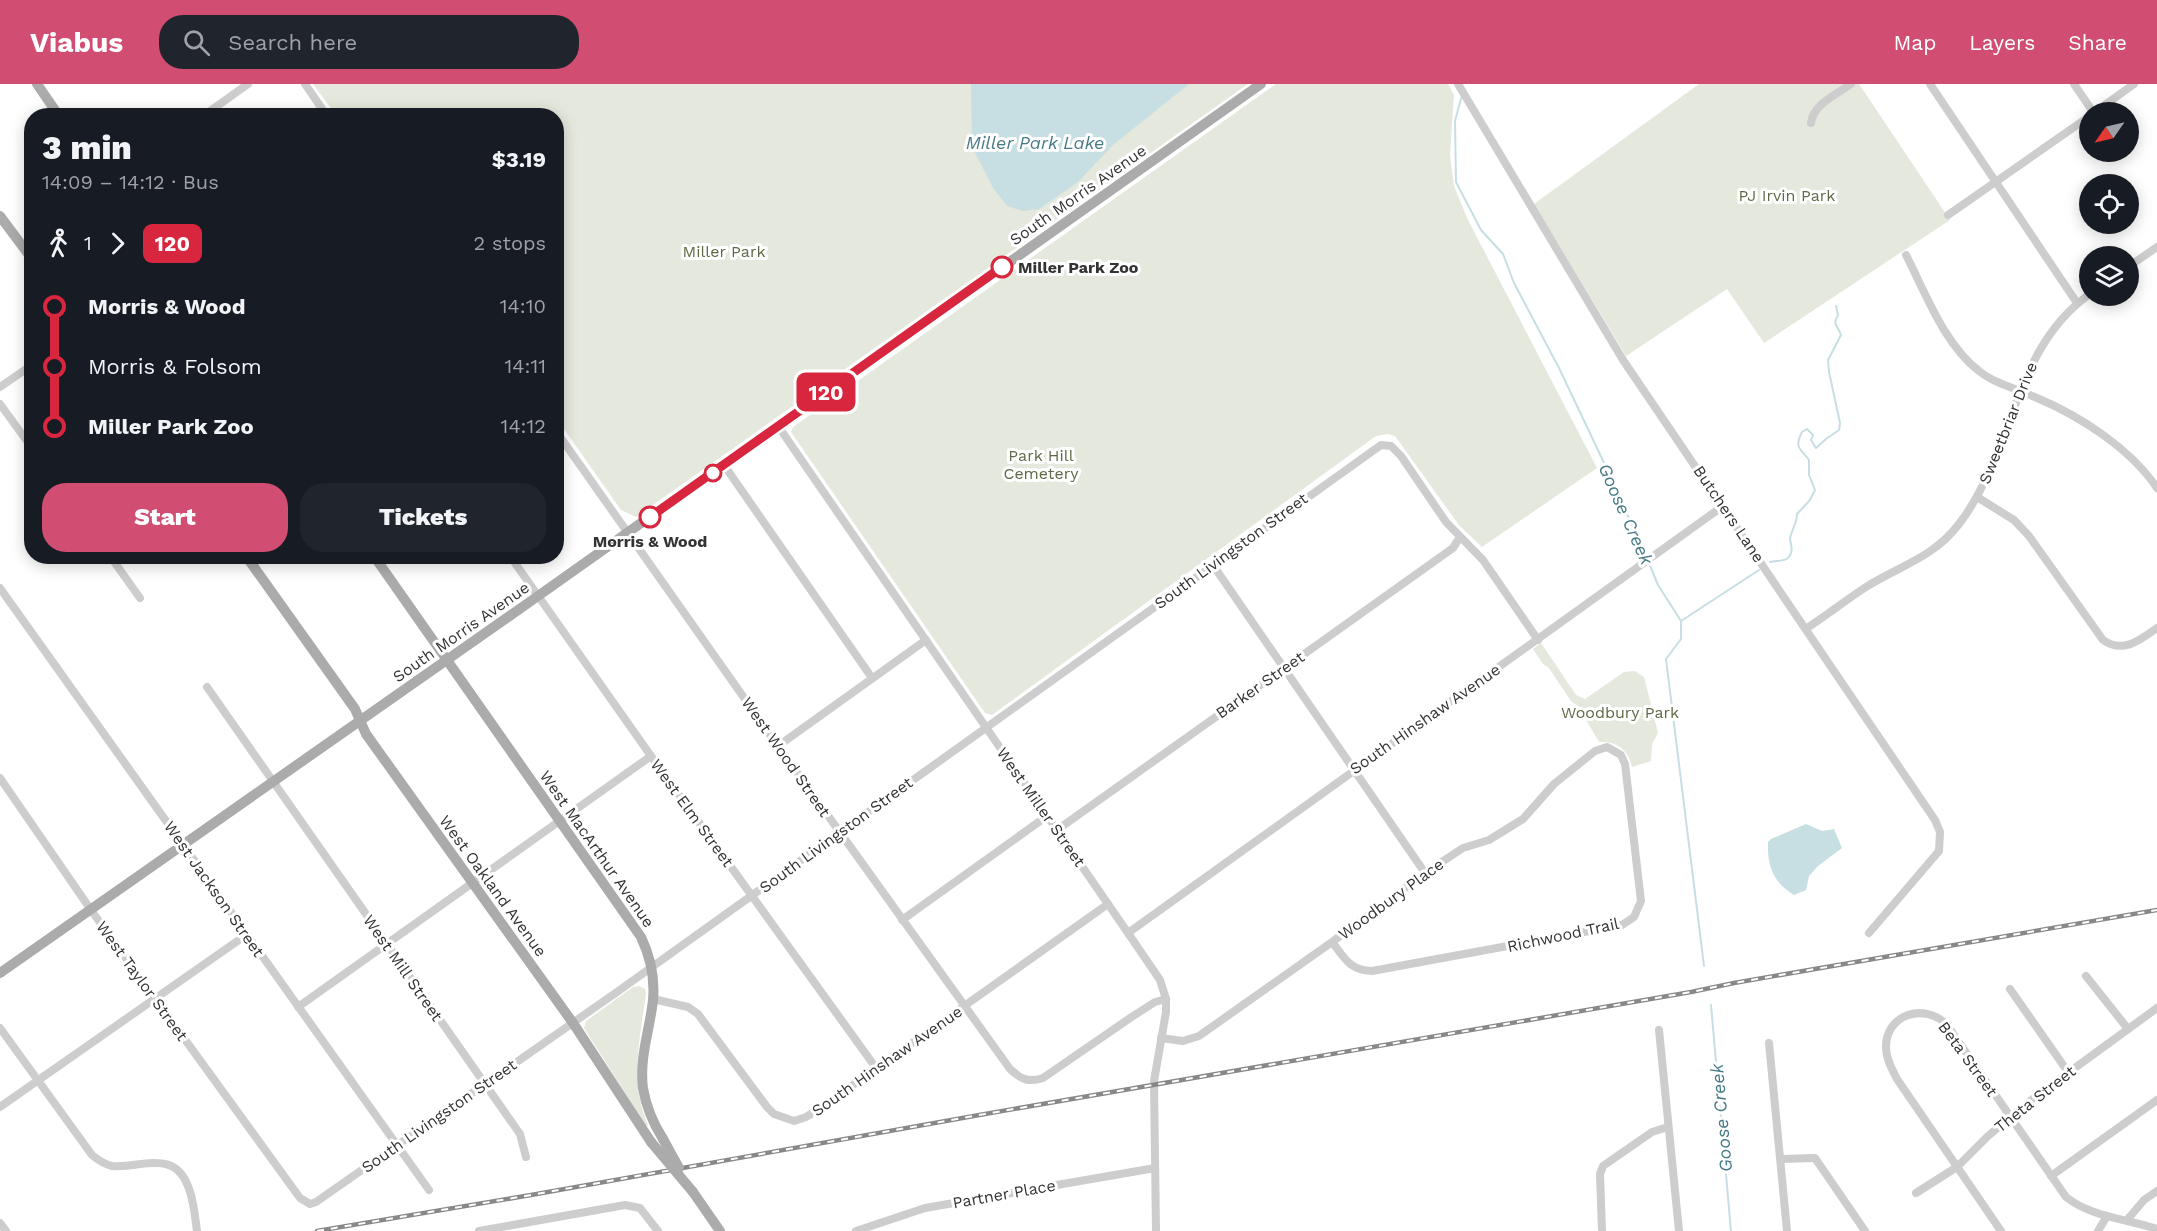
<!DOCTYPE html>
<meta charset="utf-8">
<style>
body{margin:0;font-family:"Work Sans",sans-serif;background:#20242c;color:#f1f3f6;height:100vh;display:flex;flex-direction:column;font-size:22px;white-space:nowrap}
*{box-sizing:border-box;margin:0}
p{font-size:20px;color:#9ea1a6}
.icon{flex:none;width:33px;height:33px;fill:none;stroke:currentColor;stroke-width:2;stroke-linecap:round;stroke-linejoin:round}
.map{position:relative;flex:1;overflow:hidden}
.sheet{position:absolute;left:24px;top:24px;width:540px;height:456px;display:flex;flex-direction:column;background:#171b24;border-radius:24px;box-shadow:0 3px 15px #0003}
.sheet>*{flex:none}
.badge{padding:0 12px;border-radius:9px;font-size:21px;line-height:39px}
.needle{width:39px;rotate:236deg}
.fabs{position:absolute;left:2079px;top:18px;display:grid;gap:12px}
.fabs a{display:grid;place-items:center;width:60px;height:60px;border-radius:50%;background:#171b24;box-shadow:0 3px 15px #0003;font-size:30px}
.map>.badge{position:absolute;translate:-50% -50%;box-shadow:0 0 0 3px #fff}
.legs{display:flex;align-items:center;gap:9px;height:66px;padding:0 18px;font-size:20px}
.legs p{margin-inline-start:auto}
.overview{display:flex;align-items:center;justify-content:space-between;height:102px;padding:0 18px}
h1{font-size:33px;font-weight:800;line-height:45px}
.action{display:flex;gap:12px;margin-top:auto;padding:12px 18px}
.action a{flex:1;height:69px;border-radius:24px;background:#d14d72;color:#fff;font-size:24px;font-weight:800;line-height:69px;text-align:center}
.action a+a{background:#20242c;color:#f1f3f6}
ul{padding:0 18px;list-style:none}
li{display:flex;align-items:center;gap:21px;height:60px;font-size:22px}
li i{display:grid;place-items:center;width:9px;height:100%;margin:0 8px;background:currentColor}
li i::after{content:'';width:15px;height:15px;margin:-8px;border:4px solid;border-radius:50%;background:#171b24}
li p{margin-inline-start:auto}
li:first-child i{background:linear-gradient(#0000 50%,currentColor 0)}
li:last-child i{background:linear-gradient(currentColor 50%,#0000 0)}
header{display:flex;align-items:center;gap:36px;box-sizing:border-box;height:84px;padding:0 30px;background:#d14d72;color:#fff}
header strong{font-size:28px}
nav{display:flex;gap:33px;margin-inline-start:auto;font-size:21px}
.search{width:420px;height:54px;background:#20242c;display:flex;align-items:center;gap:15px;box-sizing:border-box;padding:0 21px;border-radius:24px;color:#9ea1a6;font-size:22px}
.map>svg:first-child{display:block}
</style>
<header>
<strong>Viabus</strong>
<div class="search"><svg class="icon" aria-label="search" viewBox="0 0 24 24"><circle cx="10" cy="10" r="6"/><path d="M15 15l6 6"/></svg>Search here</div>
<nav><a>Map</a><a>Layers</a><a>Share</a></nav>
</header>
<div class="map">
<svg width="2157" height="1147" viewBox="0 0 2157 1147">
<rect width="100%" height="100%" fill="#fff"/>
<g fill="#e5e8dd">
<path d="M313,0h935l-612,433 -15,-7 -64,-91 -1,-303 -220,-1z"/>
<path d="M1276,0h172l6,11 -4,60 4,31 14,34 129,248 -115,79 -23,-22 -64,-89 -7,-2 -12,2 -384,279 -7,-2 -194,-281 2,-5z"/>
<path d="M1699,0h160l91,136 -186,123 -37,-54 -101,67 -92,-152z"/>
<path d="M1541,559l35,52 9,4 39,-27 11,-1 9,6 14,56 -6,11 -1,17 -19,6c-4,-18 -15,-26 -33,-25l-21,-36 -7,-5 -22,-33 -6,-4 -10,-15z"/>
<path d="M639,902l6,3 1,5c-6,45 -17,88 2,131l-2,1 -62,-98 2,-7 47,-34z"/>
</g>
<g fill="#c7dee2">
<path d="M971,0h218l-76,61 -35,37 -39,27 -16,2 -16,-5 -14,-18 -21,-41z"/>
<path d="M1806,740l16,7 12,-2 8,19 -24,18 -9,10 -3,14 -12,5c-21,-13 -27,-29 -26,-53l3,-3z"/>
</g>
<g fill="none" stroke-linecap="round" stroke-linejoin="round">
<g stroke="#c7dee2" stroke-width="2">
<path d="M1462,11l-7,26 1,61 25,48 22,24 11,29 45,85 57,120 30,70"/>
<path d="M1770,478c7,-2 18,1 21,-9 2,-5 -1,-11 -1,-15 2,-9 7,-15 7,-24l13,-14 5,-10 -6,-15v-15c-9,-12 -15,-12 -7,-28l5,-3 6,6 -2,5 5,8 10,-9 13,-9 1,-7 -11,-51 -1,-12 13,-25c-3,-9 -9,-10 -3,-20l-2,-9"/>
<path d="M1649,479l9,22 23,36v18l-15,20 38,307"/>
<path d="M1681,537l78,-51"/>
<path d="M1711,921l20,226"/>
</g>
<g stroke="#cdcdcd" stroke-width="8">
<path d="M305,0l22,32"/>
<path d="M1458,0l165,276 312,460 5,12 -1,19 -70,82"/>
<path d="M1930,0l147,219"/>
<path d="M2074,0l19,28"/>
<path d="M2095,28l39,-28"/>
<path d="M203,32l45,-32"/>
<path d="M1811,39c2,-19 26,-29 40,-39"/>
<path d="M1948,131l142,-99"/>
<path d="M1906,171c20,39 38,89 73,116 16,13 39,18 58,27 43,18 94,51 120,90"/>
<path d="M2128,183l29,-20"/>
<path d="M0,303l32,-22"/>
<path d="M0,320l32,44"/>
<path d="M778,342l350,507 32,47 6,19v13l-12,69 2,150"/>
<path d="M556,347l222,315 232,323c11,10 18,14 33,9l90,-62 22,-14 11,-3"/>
<path d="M724,381l148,213"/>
<path d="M1977,413l37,23 15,16 74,104c20,14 37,0 54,-12"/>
<path d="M110,472l30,42"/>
<path d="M510,472l141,200 225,312"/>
<path d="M1213,481l212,308"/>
<path d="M0,504l429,602"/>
<path d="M1807,544c20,-13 39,-28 59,-41 35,-22 67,-29 93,-63 55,-71 53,-176 131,-230"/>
<path d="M207,603l313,447 6,23"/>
<path d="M778,662l148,-106"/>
<path d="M0,694l91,132 209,288 10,6 6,-2 301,-210 764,-547 10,1 10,10 45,66 37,38 55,80"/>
<path d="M1057,746l396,-282 7,-11"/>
<path d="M902,836l145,-104"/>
<path d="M1128,849l595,-427"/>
<path d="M2086,892l42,53"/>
<path d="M2010,905l58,83"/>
<path d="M653,915l35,8 10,7 69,93 7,7 20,7 12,-4 13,-8 289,-205"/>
<path d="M298,923l353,-251"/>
<path d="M0,944l92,127c6,5 12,9 20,11 28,3 63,-19 77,23 5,13 6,28 8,42"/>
<path d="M1659,946l20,201"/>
<path d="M1161,954l22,3 16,-5 133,-94 93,-69 38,-25 26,-8 34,-21 31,-35 41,-33 12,-4 14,8 4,9 16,137 -7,16 -12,8 -250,46c-23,-1 -27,-13 -40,-29"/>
<path d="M1769,959l18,188"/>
<path d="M0,1023l246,-172"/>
<path d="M1781,1075l34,-1 50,73"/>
<path d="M2051,1092l106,-76"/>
<path d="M1916,1109l41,-26 31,-31 47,-39 122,-89"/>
<path d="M2127,1136l17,-20 13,-9"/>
<path d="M0,1139l6,8"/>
<path d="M479,1147l146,-26 15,3 18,23"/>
<path d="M856,1147l69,-23 230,-40"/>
<path d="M1602,1147l-2,-57 3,-8 49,-34 16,-5"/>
<path d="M2001,1147l-104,-152c-5,-10 -11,-20 -11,-31 -1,-34 39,-46 61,-23l119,172c25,20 61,22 91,32"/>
<path d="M2098,1147l9,-15"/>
</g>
<g stroke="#ababab" stroke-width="10">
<path d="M37,0l22,32"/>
<path d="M0,132l32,43"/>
<path d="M246,472l109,153 11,25 207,289 78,119"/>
<path d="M374,472l267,381c9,19 14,41 12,63 -3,29 -14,58 -10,88 3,19 10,35 20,51"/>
<path d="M0,889l538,-377 723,-512"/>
<path d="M693,1108l27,39"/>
</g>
<g stroke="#888" stroke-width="4.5">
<path id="rail" d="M317,1147l214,-36 454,-81 706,-122 43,-9 423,-73"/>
</g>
<use href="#rail" stroke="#fff" stroke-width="2" stroke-dasharray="7" stroke-linecap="butt"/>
<g stroke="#ababab" stroke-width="10">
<path d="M663,1055l16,29"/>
<path d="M651,1058l42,50"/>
</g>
</g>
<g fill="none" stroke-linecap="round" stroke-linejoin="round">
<g stroke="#fff" stroke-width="14">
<path id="line-1" d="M650,433l352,-250"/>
</g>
<use href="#line-1" stroke="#d7263d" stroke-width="9"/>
</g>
<g fill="#fff" stroke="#d7263d" stroke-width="3">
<circle cx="1002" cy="183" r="10"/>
<circle cx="713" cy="389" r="8"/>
<circle cx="650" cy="433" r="10"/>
</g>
<g text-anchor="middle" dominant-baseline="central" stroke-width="6" stroke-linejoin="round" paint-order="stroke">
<g font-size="16" fill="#333" stroke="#fff">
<text transform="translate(1078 111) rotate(-35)">South Morris Avenue</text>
<text transform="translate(2008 339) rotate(-68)">Sweetbriar Drive</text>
<text transform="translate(1729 430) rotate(56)">Butchers Lane</text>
<text transform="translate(1231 467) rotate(-36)">South Livingston Street</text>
<text transform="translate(461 548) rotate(-35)">South Morris Avenue</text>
<text transform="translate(1260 601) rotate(-35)">Barker Street</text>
<text transform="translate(1425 635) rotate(-35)">South Hinshaw Avenue</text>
<text transform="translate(786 673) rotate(55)">West Wood Street</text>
<text transform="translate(1041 723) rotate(55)">West Miller Street</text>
<text transform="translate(692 729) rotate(54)">West Elm Street</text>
<text transform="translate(836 751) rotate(-36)">South Livingston Street</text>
<text transform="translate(597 765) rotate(55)">West MacArthur Avenue</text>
<text transform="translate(493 802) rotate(54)">West Oakland Avenue</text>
<text transform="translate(214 805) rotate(55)">West Jackson Street</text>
<text transform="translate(1391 815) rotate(-36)">Woodbury Place</text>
<text transform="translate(1563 851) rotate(-12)">Richwood Trail</text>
<text transform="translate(403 884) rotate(55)">West Mill Street</text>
<text transform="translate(142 897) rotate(54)">West Taylor Street</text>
<text transform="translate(1968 975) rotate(54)">Beta Street</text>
<text transform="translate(887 977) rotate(-35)">South Hinshaw Avenue</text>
<text transform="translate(2035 1015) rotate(-38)">Theta Street</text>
<text transform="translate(439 1032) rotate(-35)">South Livingston Street</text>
<text transform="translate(1004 1110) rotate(-10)">Partner Place</text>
</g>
<g font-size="16" fill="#5e6a45" stroke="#fff">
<text x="1787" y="111">PJ Irvin Park</text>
<text x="724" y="167">Miller Park</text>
<text x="1041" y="371">Park Hill<tspan x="1041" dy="18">Cemetery</tspan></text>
<text x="1620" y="628">Woodbury Park</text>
</g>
<g font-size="16" font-weight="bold" fill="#333" stroke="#fff" text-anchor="start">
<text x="1018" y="183">Miller Park Zoo</text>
<text x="650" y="457" text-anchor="middle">Morris &amp; Wood</text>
</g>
<g font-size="18" font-style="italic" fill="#467a86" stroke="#fff">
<text x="1035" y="58">Miller Park Lake</text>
<text transform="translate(1626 430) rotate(66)">Goose Creek</text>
<text transform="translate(1721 1034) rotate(-95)">Goose Creek</text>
</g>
</g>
</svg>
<div class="fabs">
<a><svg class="needle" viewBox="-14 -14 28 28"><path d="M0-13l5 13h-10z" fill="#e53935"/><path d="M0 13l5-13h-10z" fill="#9ea1a6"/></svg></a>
<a><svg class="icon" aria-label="locate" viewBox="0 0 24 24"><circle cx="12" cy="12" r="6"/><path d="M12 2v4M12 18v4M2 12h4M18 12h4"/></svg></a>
<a><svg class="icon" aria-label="layers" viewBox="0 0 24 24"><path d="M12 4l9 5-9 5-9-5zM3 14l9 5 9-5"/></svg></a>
</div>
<b class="badge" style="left:826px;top:308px;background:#d7263d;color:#fff">120</b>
<section class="sheet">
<div class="overview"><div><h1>3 min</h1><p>14:09 – 14:12 · Bus</p></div><b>$3.19</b></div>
<div class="legs"><svg class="icon" aria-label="walk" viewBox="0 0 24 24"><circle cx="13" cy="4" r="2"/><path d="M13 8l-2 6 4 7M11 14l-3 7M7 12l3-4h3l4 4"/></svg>1<svg class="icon" aria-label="forward" viewBox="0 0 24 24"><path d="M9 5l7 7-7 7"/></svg><b class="badge" style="background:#d7263d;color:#fff">120</b><p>2 stops</p></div>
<ul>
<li><i style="color:#d7263d"></i><b>Morris &amp; Wood</b><p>14:10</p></li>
<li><i style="color:#d7263d"></i><span>Morris &amp; Folsom</span><p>14:11</p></li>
<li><i style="color:#d7263d"></i><b>Miller Park Zoo</b><p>14:12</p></li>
</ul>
<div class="action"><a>Start</a><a>Tickets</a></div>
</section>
</div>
